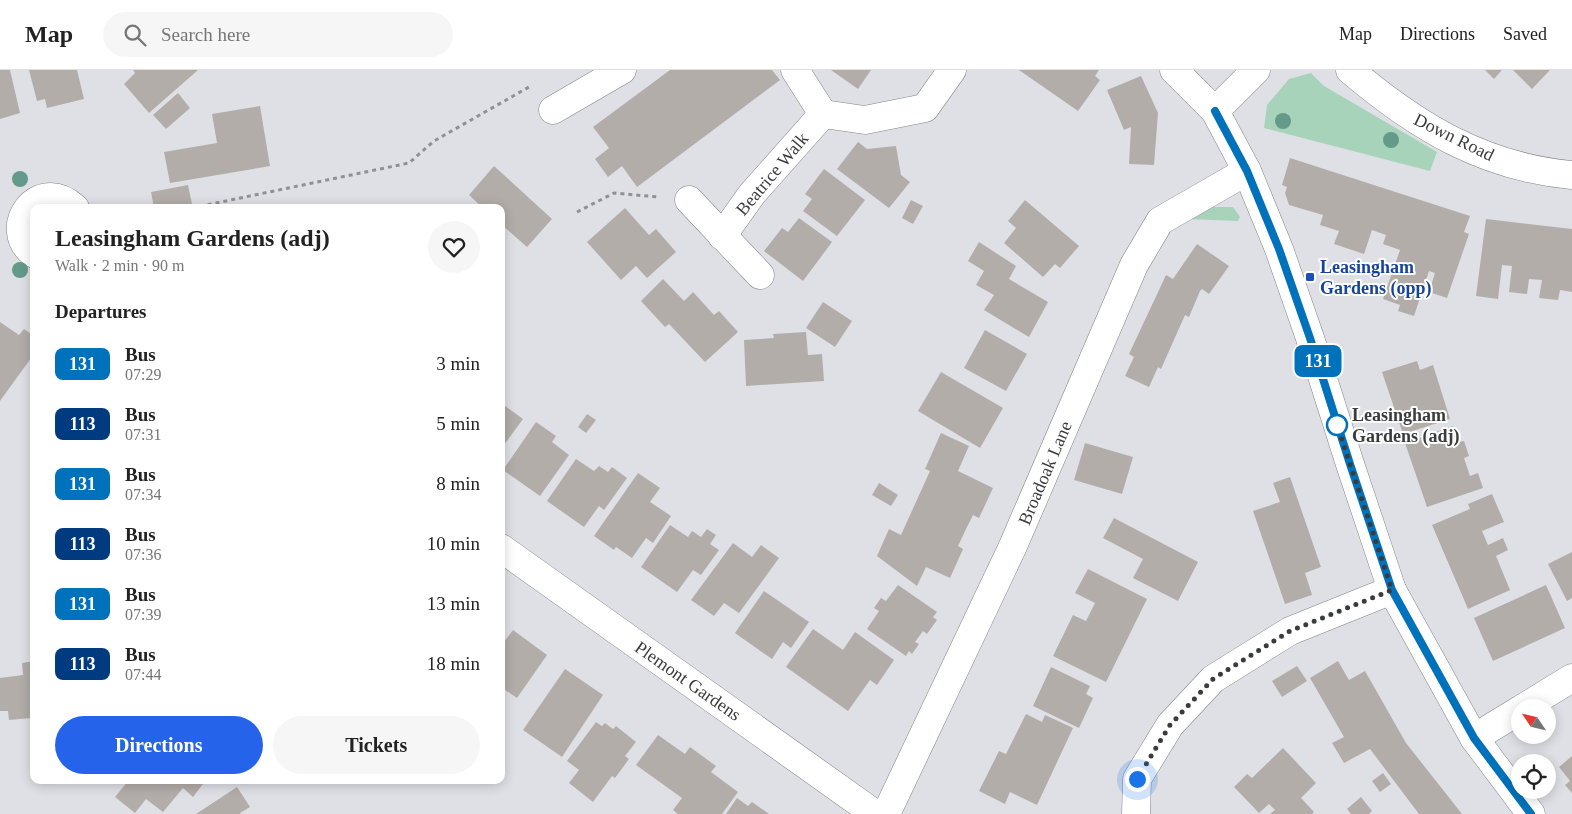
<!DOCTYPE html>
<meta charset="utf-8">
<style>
body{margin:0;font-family:"Times New Roman",serif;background:#f6f6f6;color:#222;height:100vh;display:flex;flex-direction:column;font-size:19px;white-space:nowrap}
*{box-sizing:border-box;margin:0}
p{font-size:16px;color:#767676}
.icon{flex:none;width:28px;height:28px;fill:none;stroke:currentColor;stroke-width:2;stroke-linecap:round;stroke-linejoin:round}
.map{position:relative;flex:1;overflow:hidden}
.sheet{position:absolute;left:30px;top:134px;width:475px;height:580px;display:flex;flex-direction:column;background:#fff;border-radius:10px;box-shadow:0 2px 12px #0003}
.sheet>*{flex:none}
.badge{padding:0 10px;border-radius:8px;font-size:18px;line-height:32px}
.needle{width:32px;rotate:305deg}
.tools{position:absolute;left:1511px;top:629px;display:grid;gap:10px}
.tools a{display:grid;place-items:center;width:45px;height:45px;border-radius:50%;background:#fff;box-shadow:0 2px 12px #0003;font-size:25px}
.you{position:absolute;width:25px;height:25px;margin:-12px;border:4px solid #fff;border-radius:50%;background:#1a73e8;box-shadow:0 0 0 8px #1a73e833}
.map>.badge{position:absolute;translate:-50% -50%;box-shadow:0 0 0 2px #fff}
h2{padding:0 25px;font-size:19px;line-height:45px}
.round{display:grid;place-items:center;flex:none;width:52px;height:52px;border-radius:26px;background:#f6f6f6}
.headline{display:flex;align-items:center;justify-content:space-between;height:85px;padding:0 25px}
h1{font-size:24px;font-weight:600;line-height:38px}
.button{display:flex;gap:10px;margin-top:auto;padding:10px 25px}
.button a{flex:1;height:58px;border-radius:30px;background:#2563eb;color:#fff;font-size:20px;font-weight:600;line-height:58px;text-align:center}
.button a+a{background:#f6f6f6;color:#222}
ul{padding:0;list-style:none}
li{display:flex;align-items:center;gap:15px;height:60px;padding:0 25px}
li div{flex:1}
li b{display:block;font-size:19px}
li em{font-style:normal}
li .badge{min-width:55px;font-weight:700;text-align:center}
header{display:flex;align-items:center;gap:30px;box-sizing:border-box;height:70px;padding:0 25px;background:#fff;border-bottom:1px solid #e0e0e0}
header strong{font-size:24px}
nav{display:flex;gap:28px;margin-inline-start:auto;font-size:18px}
.search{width:350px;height:45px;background:#f6f6f6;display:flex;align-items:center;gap:12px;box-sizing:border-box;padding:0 18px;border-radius:28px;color:#767676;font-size:19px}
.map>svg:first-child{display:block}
</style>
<header>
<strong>Map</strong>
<div class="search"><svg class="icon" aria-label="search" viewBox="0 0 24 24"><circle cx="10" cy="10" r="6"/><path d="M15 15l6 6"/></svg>Search here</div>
<nav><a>Map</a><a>Directions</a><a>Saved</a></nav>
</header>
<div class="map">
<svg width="1572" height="744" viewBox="0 0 1572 744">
<rect width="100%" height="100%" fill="#dee0e6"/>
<g fill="#a6d3ba">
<path d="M1311,3l13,13 113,66 -7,19 -166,-43 3,-23 22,-26z"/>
<path d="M1200,137h33l7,10 -2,4 -51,-2z"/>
</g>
<g fill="#b3adaa">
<path d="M0,0h10l10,43 -20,6z"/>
<path d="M29,0h48l7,29 -37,9 -2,-9 -8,2z"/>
<path d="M133,0h65l-49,43 -25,-29 11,-11z"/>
<path d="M670,0h102l8,10 -143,107 -15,-21 -14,11 -13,-18 14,-11 -16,-21z"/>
<path d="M831,0h40l-13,19z"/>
<path d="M1019,0h80l-4,6 5,4 -22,31z"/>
<path d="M1485,0h17l-8,9z"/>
<path d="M1513,0h37l-18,19z"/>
<path d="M1141,6l17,37 -4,52 -25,-1 2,-37 -7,3 -17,-40z"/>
<path d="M178,23l12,15 -24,21 -13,-14z"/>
<path d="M260,36l10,60 -100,17 -6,-31 53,-9 -5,-29z"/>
<path d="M858,72l9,7 29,-3 5,29 9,7 -21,26 -52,-39z"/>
<path d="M1290,88l180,58 -6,16 5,2 -22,64 -18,-6 6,-19 -6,-2 -15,45 -16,-5 2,-6 -17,-6 17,-49 -17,-6 3,-9 -14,-5 -8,24 -30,-10 5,-13 -19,-6 3,-10 -34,-10 -4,-12 2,-6 -5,-2z"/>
<path d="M494,96l58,53 -25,28 -26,-23v-16h-18l-14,-13z"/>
<path d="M824,99l41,31 -28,36 -34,-25 9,-12 -7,-5z"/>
<path d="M188,115l4,19 -22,4h-16l-3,-16z"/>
<path d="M911,130l12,6 -10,18 -11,-6z"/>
<path d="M1025,130l54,46 -19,22 -5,-4 -12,13 -39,-34 12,-15 -8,-7z"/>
<path d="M625,138l24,27 7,-6 20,23 -29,26 -11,-12 -15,14 -34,-38z"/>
<path d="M799,148l33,24 -29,39 -39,-30 18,-23 6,4z"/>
<path d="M1486,149l86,10v63l-12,-2 -2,10 -19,-2 3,-18 -13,-1 -2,15 -18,-2 3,-26 -10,-1 -4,34 -22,-3z"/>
<path d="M979,172l37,24 -7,13 39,23 -19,35 -45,-27 10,-15 -18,-10 8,-14 -16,-10z"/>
<path d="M1197,174l32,22 -20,28 -7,-5 -2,2 -11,26 -4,-2 -24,54 -3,-2 -9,20 -24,-11 9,-19 -5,-3 37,-79 7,4z"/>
<path d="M663,209l21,22 9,-9 21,23 5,-4 19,21 -33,30 -36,-38 -4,3 -24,-26z"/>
<path d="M823,232l29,19 -17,26 -29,-19z"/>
<path d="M0,252l19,13 5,-6 10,7v18l-34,47z"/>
<path d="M985,260l42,24 -21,37 -42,-23z"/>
<path d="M806,262l2,23 14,-1 2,27 -78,5 -2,-46 30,-2 -1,-4z"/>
<path d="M1417,291l3,9 13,-5 17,54 -47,15 -21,-62z"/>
<path d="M941,302l62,36 -23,40 -62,-37z"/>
<path d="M501,325l4,3 -4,5 22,16 -22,30z"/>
<path d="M587,344l9,6 -10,13 -8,-6z"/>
<path d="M536,352l20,14 -4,6 17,13 -29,41 -37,-26z"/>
<path d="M1453,356l5,16 6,-1 5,15 -5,2 6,18 8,-3 5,15 -56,19 -22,-64z"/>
<path d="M941,363l28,13 -11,25 35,17 -14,30 -6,-3 -7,14 -8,17 5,3 -13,29 -24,-11 -9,19 -40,-30 12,-27 12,6 29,-64 -5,-2z"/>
<path d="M1085,373l48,14 -11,37 -48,-14z"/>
<path d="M576,389l18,12 5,-5 9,6 4,-5 15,11 -23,32 -5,-4 -15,21 -37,-26z"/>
<path d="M638,403l22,15 -10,14 21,14 -18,27 -7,-5 -14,20 -16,-11 -2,3 -20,-14z"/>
<path d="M1290,407l31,90 -16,6 7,22 -27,9 -32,-93 27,-9 -7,-19z"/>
<path d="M879,413l19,12 -7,11 -19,-11z"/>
<path d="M1492,424l12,28 -22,9 6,14 15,-7 5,12 -12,6 14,34 -42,19 -36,-84 38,-16 -2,-5z"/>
<path d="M1114,448l84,44 -20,39 -45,-23 10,-19 -40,-21z"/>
<path d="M670,455l18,12 4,-6 9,6 6,-8 9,6 -6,9 9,6 -18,25 -8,-5 -16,22 -36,-25z"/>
<path d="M733,473l19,14 9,-12 18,13 -40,55 -15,-10 -10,13 -23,-16z"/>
<path d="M1572,482v46l-5,3 -19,-37z"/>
<path d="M1088,499l59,30 -41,83 -53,-26 20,-41 13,6 9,-18 -20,-10z"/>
<path d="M898,515l39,27 -4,5 4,3 -10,14 -4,-3 -8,11 4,2 -7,10 -3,-3 -3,5 -39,-27 12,-18 -5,-3 7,-10 5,3z"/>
<path d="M1546,515l19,43 -72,33 -19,-43z"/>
<path d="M764,521l45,31 -18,26 -8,-6 -11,17 -37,-26z"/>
<path d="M813,559l30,21 12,-18 39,28 -17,25 -7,-5 -22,31 -62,-44z"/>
<path d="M513,560l34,25 -30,43 -16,-11v-41z"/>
<path d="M34,591v73h-2l-1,-16 -22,2 -1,-9h-8v-33l23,-3 -1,-12z"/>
<path d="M1338,591l11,19 16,-9 41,72 56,71h-43l-49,-65 -26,14 -12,-20 12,-6 -34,-59z"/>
<path d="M1297,596l10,15 -25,16 -10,-16z"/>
<path d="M1051,597l39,19 -4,8 7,4 -14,30 -46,-22z"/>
<path d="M565,599l38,26 -41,62 -39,-27z"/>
<path d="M1026,644l16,8 3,-7 28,13 -36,77 -27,-13 -5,12 -26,-13 20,-40 7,3z"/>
<path d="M596,652l6,4 3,-3 8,6 3,-3 20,16 -11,14 4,3 -14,19 -3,-2 -19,26 -24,-19 10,-13 -12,-9z"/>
<path d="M658,665l27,19 5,-7 26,19 -5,6 27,20 -16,22h-44l-5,-4 9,-12 -46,-33z"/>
<path d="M1283,678l33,35 -15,15 13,14 -2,2h-42l5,-4 -6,-6 -10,9 -25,-26 13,-13 5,4z"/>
<path d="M1572,686v37l-7,-8 5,-4 -11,-14z"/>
<path d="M1383,703l8,11 -11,8 -8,-11z"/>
<path d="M129,710h77l-13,17 -10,-9 -20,24 -17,-13 -11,14 -20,-16z"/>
<path d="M237,717l13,20 -10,6 1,1h-45z"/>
<path d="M1361,727l11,14 -3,3h-18l-4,-5z"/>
<path d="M737,728l11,8 4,-4 17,12h-43z"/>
</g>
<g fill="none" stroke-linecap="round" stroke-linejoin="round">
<g stroke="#83858a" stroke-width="29">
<g id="street">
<path d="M795,0l28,44"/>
<path d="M1350,0c66,56 133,97 222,105"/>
<path d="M553,40l69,-40"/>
<path d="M1215,41l41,-41"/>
<path d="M689,130l71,75"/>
<path d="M722,166l30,-42 71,-80 42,6 60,-12 27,-38"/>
<path d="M34,184c-34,-26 4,-80 41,-46"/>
<path d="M501,478l374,266"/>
<path d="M1523,638l49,-30"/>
<path d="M1474,668l46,-28"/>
<path d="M886,744l127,-268 121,-281 26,-44 87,-50"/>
<path d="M1136,744l1,-35 33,-54 43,-46 77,-48 102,-41"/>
</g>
</g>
<g stroke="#83858a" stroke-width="29">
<path id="secondary" d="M1174,0l41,41 32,60 32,78 31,89 40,126 42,126 82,148 57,76"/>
</g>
<g stroke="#8f9195" stroke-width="3" stroke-dasharray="4 4" stroke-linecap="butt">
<path d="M192,138l217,-45 25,-22 95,-54"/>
<path d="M577,142l37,-19 44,4"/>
</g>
<use href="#street" stroke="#fff" stroke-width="28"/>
<use href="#secondary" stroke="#fff" stroke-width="28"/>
</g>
<g fill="#649a8a">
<circle cx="1283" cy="51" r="8"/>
<circle cx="1391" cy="70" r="8"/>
<circle cx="20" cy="109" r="8"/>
<circle cx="20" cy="200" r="8"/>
</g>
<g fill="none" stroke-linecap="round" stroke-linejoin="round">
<g stroke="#fff" stroke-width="11">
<path id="line" d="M1215,41l32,60 32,78 31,89 40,126 42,126 82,148 57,76"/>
</g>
<use href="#line" stroke="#0072bc" stroke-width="8"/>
<path stroke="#3a3b3d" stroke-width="5" stroke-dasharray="0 9" d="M1137,709l33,-54 43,-46 77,-48 102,-41 -55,-165"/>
</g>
<rect fill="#1a4fb4" stroke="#fff" stroke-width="2" x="1305" y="202" width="10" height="10" rx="2.5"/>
<circle fill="#fff" stroke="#0072bc" stroke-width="2.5" cx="1337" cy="355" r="10"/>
<g text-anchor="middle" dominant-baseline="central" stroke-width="4" stroke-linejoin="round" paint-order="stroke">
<g font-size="18" fill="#3a3b3d" stroke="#fff">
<text transform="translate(1454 67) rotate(26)">Down Road</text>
<text transform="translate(772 104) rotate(-50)">Beatrice Walk</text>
<text transform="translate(1045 403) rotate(-67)">Broadoak Lane</text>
<text transform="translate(688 611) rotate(35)">Plemont Gardens</text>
</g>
<g font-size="18" font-weight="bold" fill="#164399" stroke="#fff" text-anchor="start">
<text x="1320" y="197">Leasingham<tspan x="1320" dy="21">Gardens (opp)</tspan></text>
</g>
<g font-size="18" font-weight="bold" fill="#3a3b3d" stroke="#fff" text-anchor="start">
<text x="1352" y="345">Leasingham<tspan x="1352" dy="21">Gardens (adj)</tspan></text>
</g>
</g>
</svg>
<div class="tools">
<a><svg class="needle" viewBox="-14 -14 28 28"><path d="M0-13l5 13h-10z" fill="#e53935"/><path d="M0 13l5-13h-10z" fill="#767676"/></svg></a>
<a><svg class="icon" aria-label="locate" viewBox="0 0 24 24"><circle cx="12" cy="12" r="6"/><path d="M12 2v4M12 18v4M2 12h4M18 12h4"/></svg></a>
</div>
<div class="you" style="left:1137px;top:709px"></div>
<b class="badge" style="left:1318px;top:291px;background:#0072bc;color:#fff">131</b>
<section class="sheet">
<div class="headline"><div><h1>Leasingham Gardens (adj)</h1><p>Walk · 2 min · 90 m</p></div><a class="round"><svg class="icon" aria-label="heart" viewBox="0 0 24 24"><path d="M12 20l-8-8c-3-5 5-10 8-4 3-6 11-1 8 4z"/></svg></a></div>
<h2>Departures</h2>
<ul>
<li><span class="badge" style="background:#0072bc;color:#fff">131</span><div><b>Bus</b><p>07:29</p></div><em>3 min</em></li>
<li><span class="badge" style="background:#003b80;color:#fff">113</span><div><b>Bus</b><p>07:31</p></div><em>5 min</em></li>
<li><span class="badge" style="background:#0072bc;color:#fff">131</span><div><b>Bus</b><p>07:34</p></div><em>8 min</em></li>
<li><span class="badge" style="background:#003b80;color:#fff">113</span><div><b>Bus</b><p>07:36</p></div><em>10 min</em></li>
<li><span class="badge" style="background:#0072bc;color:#fff">131</span><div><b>Bus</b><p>07:39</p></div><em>13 min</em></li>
<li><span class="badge" style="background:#003b80;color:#fff">113</span><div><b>Bus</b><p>07:44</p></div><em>18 min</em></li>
</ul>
<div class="button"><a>Directions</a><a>Tickets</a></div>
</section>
</div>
